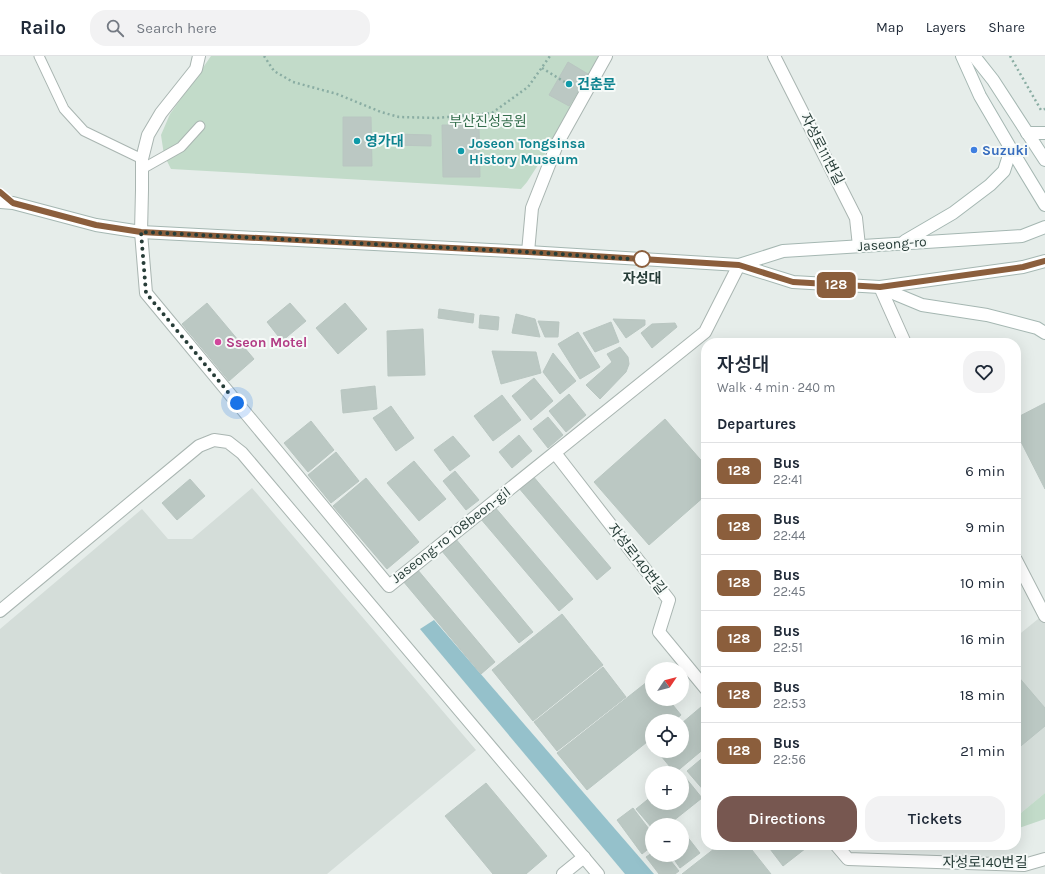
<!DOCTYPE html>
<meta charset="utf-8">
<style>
body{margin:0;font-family:Karla,"Noto Sans KR",sans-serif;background:#f2f2f3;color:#1f2937;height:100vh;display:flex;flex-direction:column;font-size:15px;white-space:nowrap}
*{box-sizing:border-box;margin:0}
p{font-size:13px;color:#747a83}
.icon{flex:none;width:22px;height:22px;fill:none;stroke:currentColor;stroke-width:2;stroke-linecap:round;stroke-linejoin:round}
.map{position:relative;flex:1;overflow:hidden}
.side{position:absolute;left:701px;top:282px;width:320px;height:512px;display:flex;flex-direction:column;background:#fff;border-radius:16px;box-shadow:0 4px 16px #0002}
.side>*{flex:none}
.badge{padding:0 8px;border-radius:6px;font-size:14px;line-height:26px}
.needle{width:26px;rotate:55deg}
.buttons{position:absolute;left:645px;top:606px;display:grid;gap:8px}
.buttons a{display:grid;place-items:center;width:44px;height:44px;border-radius:50%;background:#fff;box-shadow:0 4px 16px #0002;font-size:20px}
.you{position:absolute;width:20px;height:20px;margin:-10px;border:3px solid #fff;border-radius:50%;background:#1a73e8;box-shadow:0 0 0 6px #1a73e833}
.map>.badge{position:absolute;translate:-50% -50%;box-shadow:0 0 0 2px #fff}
h2{padding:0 16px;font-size:15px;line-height:36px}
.round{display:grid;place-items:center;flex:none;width:42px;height:42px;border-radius:16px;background:#f2f2f3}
.head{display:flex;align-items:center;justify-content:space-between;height:68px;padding:0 16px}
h1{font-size:19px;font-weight:600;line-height:30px}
.primary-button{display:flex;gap:8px;margin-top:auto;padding:8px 16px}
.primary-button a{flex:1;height:46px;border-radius:16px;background:#775750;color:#fff;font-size:16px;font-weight:600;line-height:46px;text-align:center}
.primary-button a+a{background:#f2f2f3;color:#1f2937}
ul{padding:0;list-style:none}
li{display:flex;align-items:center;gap:12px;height:56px;padding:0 16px;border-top:1px solid #e0e1e3}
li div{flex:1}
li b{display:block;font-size:15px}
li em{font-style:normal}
li .badge{min-width:44px;font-weight:700;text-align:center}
header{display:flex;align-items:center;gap:24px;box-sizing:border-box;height:56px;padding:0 20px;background:#fff;border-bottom:1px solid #e0e1e3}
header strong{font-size:19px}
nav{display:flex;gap:22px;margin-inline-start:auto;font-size:14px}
.search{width:280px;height:36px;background:#f2f2f3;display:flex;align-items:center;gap:10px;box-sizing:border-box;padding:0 14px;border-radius:16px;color:#747a83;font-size:15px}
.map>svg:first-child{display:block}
</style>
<header>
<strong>Railo</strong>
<div class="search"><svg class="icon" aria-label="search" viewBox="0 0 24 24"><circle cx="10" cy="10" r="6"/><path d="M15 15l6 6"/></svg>Search here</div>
<nav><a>Map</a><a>Layers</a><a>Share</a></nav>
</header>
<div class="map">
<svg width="1045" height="818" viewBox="0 0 1045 818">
<rect width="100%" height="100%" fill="#e6edea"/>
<g fill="#d4ddd9">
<path d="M252,432l224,262 -149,124h-325l-2,-2v-243l142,-120 26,30h24z"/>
<path d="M1043,559l2,4v174l-29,24v-180z"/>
</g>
<g fill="#c2dbc9">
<path d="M211,0h391l-33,61 -42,65 -6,7 -350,-20 -7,-14 -3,-20 9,-21 32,-45z"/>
<path d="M1045,737v26l-29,10v-12z"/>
</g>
<path fill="#95c1cb" d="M434,564l220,254h-29l-205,-245z"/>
<g fill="#bbc8c3" stroke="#b9c6c1">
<path d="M568,6l20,12 -19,32 -20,-11z"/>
<path d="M343,61h28l1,49h-29z"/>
<path d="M442,69h37l1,52h-37z"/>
<path d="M395,78l36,1v11l-37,-1z"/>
<path d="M207,247l47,56 -25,22 -47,-57z"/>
<path d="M290,247l16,18 -24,20 -15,-19z"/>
<path d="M345,247l22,26 -29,25 -22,-26z"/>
<path d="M439,253l35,5 -1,9 -35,-5z"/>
<path d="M516,258l19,5 5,18 -28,-4z"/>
<path d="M480,259l19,2 -1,13 -19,-2z"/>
<path d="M613,263l32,1v5l-19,13z"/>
<path d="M538,265l21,1 -1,15h-13z"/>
<path d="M611,266l8,20 -24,10 -12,-19z"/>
<path d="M675,267l2,4 -25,21 -11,-15 11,-9z"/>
<path d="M423,273l2,46 -37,1 -1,-45z"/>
<path d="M578,276l22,35 -20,12 -22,-35z"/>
<path d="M620,291l8,10 1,7 -3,8 -26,27 -14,-14 26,-23 -5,-8z"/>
<path d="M492,295l44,1 5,21 -40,11z"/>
<path d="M553,297l23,28 -16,13 -17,-22z"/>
<path d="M534,322l19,23 -22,19 -19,-24z"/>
<path d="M375,330l2,23 -34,4 -2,-23z"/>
<path d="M569,338l17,21 -20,17 -17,-21z"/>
<path d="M502,339l19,25 -28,21 -19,-25z"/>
<path d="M1045,347v86l-29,-57v-14z"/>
<path d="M391,350l23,32 -18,13 -23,-33z"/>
<path d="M548,361l15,18 -15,13 -15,-19z"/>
<path d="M665,363l41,47v29l-57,50 -55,-63z"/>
<path d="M311,365l23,29 -26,22 -24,-29z"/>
<path d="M519,379l13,16 -20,17 -13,-16z"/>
<path d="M453,380l17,20 -20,15 -16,-21z"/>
<path d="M336,396l23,29 -28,22 -23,-28z"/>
<path d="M414,405l32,38 -27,22 -32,-38z"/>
<path d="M455,415l24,29 -13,10 -23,-29z"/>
<path d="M532,419l79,93 -14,12 -79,-93z"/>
<path d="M366,422l53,64 -32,27 -54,-63z"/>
<path d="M190,423l15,17 -28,24 -15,-17z"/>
<path d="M494,450l79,93 -14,12 -79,-93z"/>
<path d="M455,482l78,94 -14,11 -78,-93z"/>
<path d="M417,513l78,93 -14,12 -78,-93z"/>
<path d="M562,558l41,51 -70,56 -41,-51z"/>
<path d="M603,611l23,30 -69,54 -23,-29z"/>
<path d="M1016,618l29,34v18l-29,24z"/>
<path d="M652,622v21h16l13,16 -7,6h-22v17l-65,52 -30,-37z"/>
<path d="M701,651l5,5v35l-31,26 -18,-22h25v-28z"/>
<path d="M706,699v38l-19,-22z"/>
<path d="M681,716l21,26 -34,27h-16v3l-16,-19 16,-13v7h30v-30h-2z"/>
<path d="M486,727l61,73 -21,18h-33l-48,-58z"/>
<path d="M633,752l19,25v13l-10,8 -25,-34z"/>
<path d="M682,774l18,23 -20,15 -9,-13h11z"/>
<path d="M719,789h29l23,29h-89z"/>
<path d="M767,789h43l-27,21z"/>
<path d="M652,797v2h14l13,16 -4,3h-16l-13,-17z"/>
</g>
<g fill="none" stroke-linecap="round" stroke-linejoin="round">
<g stroke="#a9b5b1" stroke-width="11">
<g id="service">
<path d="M39,0l25,53 20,22 58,28"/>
<path d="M142,113l39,-22 19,-21"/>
</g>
</g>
<g stroke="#a9b5b1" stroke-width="14">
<g id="minor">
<path d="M199,0l-3,13 -35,44 -13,22 -6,24v31l-1,42 5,61 243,293 316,-254 34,-67"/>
<path d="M774,0l82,162 3,28"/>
<path d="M528,196l4,-44 26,-66 48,-86"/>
<path d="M880,231l25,56"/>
<path d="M555,397l114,147 -10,32 47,57"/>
<path d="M1016,504l29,56"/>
<path d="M0,555l199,-165 15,-6 14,2 14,11 356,421"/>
<path d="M836,789l12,14 176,6 21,-6"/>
<path d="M563,818l21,-17"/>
</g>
</g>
<g stroke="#a5b7b2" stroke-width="14">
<g id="secondary">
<path d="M962,0l18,40 31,53 34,56"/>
<path d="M974,0l19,24 52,80"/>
<path d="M1027,77h18"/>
<path d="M0,146l13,1 83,22 45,7 387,20 211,13 54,17 87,5 143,-20 22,-6"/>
<path d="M905,185l48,-28 37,-28 14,-14 7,-22"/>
<path d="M739,209l44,-14 239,-15 23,-9"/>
<path d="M881,232l41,17 65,10 50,13 8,5"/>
</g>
</g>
<g stroke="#8aada3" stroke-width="2.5" stroke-dasharray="2 3" stroke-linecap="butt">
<path d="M264,0l10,15 19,11 44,12 44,18 18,5 38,1 55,-5 36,-26 22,-31"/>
<path d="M1010,0l31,54 4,-1"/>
<path d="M542,12l29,18"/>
</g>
<use href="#service" stroke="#fff" stroke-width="9"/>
<use href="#minor" stroke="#fff" stroke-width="12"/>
<use href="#secondary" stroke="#fff" stroke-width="12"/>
</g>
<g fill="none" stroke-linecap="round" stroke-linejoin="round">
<g stroke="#fff" stroke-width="9">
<path id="line" d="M0,136l13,11 83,22 45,7 387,20 211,13 54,17 87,5 143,-20 22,-6"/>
</g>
<use href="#line" stroke="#8b5e3c" stroke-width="6"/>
<path stroke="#273d38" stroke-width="4" stroke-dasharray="0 7.2" d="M237,347l-91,-110 -5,-61 387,20 120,8 -6,-1"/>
</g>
<g fill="#0f9aa8" stroke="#f6faf8" stroke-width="1.5">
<circle cx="569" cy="28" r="4"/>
<circle cx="357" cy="85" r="4"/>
<circle cx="461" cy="95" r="4"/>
</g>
<circle fill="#3f7fe0" stroke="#f6faf8" stroke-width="1.5" cx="974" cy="94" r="4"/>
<circle fill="#fff" stroke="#8b5e3c" stroke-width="2" cx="642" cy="203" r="8"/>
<circle fill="#d1479c" stroke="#f6faf8" stroke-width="1.5" cx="218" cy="286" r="4"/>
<g text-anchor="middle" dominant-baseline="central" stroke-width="4" stroke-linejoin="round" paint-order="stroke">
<g font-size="14" font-weight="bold" fill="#0d838f" stroke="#f6faf8" text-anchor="start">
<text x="577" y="28">건춘문</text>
<text x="365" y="85">영가대</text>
<text x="469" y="87">Joseon Tongsinsa<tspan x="469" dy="16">History Museum</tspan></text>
</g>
<g font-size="14" fill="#366f4e" stroke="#f6faf8">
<text x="488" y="65">부산진성공원</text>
</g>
<g font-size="14" fill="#273d38" stroke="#f6faf8">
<text transform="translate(822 93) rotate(63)">자성로111번길</text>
<text transform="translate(892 188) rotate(-4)">Jaseong-ro</text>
<text transform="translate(451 479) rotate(-38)">Jaseong-ro 108beon-gil</text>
<text transform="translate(637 503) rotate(52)">자성로140번길</text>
<text x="985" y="806">자성로140번길</text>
</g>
<g font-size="14" font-weight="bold" fill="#366cbe" stroke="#f6faf8" text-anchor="start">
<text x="982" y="94">Suzuki</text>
</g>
<g font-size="14" font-weight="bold" fill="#273d38" stroke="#f6faf8">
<text x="642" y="222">자성대</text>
</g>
<g font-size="14" font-weight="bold" fill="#b23c85" stroke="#f6faf8" text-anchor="start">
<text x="226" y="286">Sseon Motel</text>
</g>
</g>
</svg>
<div class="buttons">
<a><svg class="needle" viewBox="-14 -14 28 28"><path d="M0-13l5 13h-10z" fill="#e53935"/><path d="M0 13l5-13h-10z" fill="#747a83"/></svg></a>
<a><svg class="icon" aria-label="locate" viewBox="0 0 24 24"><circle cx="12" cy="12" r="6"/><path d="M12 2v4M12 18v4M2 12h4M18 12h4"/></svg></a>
<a>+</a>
<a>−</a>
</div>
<div class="you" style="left:237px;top:347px"></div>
<b class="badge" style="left:836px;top:229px;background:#8b5e3c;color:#fff">128</b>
<section class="side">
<div class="head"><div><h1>자성대</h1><p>Walk · 4 min · 240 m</p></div><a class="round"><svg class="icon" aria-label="heart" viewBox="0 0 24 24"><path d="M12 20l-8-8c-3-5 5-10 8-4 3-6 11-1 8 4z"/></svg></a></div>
<h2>Departures</h2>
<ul>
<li><span class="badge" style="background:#8b5e3c;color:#fff">128</span><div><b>Bus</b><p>22:41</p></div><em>6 min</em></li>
<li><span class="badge" style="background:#8b5e3c;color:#fff">128</span><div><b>Bus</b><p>22:44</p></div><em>9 min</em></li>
<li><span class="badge" style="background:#8b5e3c;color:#fff">128</span><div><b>Bus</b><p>22:45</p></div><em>10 min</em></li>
<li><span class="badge" style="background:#8b5e3c;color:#fff">128</span><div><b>Bus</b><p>22:51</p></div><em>16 min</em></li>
<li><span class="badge" style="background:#8b5e3c;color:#fff">128</span><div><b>Bus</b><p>22:53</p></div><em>18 min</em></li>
<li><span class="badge" style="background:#8b5e3c;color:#fff">128</span><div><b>Bus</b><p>22:56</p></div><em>21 min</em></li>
</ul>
<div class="primary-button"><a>Directions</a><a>Tickets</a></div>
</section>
</div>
